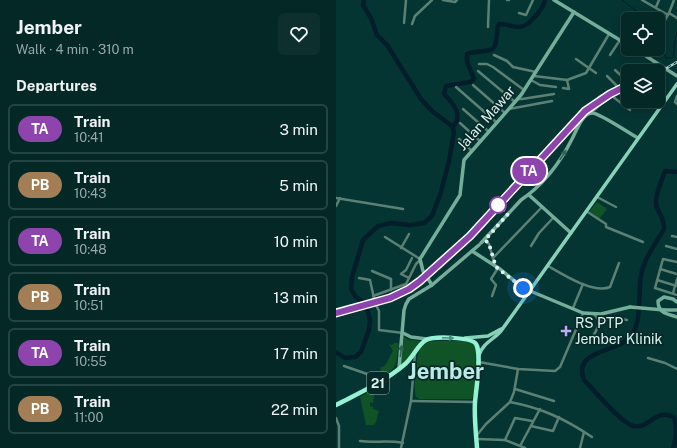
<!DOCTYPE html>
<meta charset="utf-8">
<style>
body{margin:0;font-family:"Public Sans",sans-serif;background:#0d302e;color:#f1f3f6;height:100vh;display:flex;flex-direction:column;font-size:15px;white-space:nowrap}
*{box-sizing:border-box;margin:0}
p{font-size:13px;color:#97a6a7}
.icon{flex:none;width:22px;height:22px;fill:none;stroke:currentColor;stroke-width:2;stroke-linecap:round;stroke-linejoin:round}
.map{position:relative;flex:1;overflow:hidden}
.side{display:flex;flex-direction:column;background:#042826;width:336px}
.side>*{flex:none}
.badge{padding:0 8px;border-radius:13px;font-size:14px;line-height:26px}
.buttons{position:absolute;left:285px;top:12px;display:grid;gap:8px}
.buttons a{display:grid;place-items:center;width:44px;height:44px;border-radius:6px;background:#042826;box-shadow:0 2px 10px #0003,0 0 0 1px #254443;font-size:20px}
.you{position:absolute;width:20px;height:20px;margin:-10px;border:3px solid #fff;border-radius:50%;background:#1a73e8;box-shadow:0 0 0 6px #1a73e833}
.map>.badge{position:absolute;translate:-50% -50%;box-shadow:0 0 0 2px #fff}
h2{padding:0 16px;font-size:15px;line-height:36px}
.round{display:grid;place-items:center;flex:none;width:42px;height:42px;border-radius:6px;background:#0d302e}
.headline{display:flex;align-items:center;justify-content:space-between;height:68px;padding:0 16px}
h1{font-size:19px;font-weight:700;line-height:30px}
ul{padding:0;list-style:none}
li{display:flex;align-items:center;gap:12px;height:50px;margin:0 8px 6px;padding:0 8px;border:2px solid #254443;border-radius:6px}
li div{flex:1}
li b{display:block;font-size:15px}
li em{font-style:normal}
li .badge{min-width:44px;font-weight:700;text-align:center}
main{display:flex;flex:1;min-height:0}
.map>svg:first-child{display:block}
</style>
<main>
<section class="side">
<div class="headline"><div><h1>Jember</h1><p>Walk · 4 min · 310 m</p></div><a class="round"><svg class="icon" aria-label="heart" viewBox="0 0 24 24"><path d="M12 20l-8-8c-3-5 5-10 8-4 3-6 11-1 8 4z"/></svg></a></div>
<h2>Departures</h2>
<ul>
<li><span class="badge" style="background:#8e44ad;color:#fff">TA</span><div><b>Train</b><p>10:41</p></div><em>3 min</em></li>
<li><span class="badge" style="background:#a27d56;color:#fff">PB</span><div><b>Train</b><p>10:43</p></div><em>5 min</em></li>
<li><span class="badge" style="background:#8e44ad;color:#fff">TA</span><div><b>Train</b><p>10:48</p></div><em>10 min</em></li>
<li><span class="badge" style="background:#a27d56;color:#fff">PB</span><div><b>Train</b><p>10:51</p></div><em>13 min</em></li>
<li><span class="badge" style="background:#8e44ad;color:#fff">TA</span><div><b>Train</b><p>10:55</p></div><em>17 min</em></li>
<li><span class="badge" style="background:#a27d56;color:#fff">PB</span><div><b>Train</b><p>11:00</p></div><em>22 min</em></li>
</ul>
</section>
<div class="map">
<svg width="341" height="448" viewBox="0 0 341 448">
<rect width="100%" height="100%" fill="#053533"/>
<g fill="#0f5326">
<path d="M261,202l10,7 -8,10 -10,-7z"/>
<path d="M68,337l4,3 12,1 -11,18 -9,7z"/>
<path d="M97,341h32l9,2 2,6 -2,45 -2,5h-53l-3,-2c-3,-7 0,-42 4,-48 3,-5 8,-7 13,-8z"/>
<path d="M58,343h5c-4,27 -1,24 -25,38l-1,-7 3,-1 1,-3 1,2h2l1,-3 -2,-1c10,-2 8,-9 14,-17l-4,-7 3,1z"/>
<path d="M39,389l-2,14 -3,-1v4l3,1v2l6,2 -3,11 -2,3h-8l-6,-28z"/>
</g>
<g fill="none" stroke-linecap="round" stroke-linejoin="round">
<g stroke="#031d2a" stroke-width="1">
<path d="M286,0l25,19"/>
<path d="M322,39l8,19h7c2,-9 1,-18 4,-26"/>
</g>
<g stroke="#031d2a" stroke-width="4.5">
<path d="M116,127c13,-11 0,-25 -8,-33l2,-8 24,-4 4,-3 -7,-17v-8c7,-3 15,-2 23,-4 9,-2 5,-19 9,-26 7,-1 12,3 19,3 10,1 25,-18 27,-27"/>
<path d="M0,352l9,6 10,-1 6,-5 8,-22 1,-10 -2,-8 -5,-10 -7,-5 -5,-8 1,-12 11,-37 15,-14 13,-3 19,2 14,-2 8,-7 9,-24 8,-31 5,-29 -2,-6 -20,-15 -11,-12 -34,-54 -10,-10 -6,-17 -8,-13 1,-5"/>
<path d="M337,448c4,-9 4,-22 1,-31 -20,-9 -24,12 -40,9 -11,-1 -41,-37 -50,-46 -12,-31 34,-27 47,-44 11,-13 7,-44 10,-61 3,-16 15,-32 23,-46 0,-9 -3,-13 -7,-21 -4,-10 5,-27 8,-37l12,1"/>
</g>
<g stroke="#5c8073" stroke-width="2.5">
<path d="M107,0l12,2 2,-2"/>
<path d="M171,0h2"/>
<path d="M306,0l26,15"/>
<path d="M320,7l3,-7"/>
<path d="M183,13l7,2 7,-15"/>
<path d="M333,13l8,5"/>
<path d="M68,23l2,-23"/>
<path d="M76,24l3,-8 17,-16"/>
<path d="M152,27l1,-27"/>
<path d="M322,32l11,-19 5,-13"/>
<path d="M158,55l13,6 6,6 23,5"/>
<path d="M274,55l10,-15"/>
<path d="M240,59l20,14"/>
<path d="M143,64h8l6,3 31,23"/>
<path d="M279,70l13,12"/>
<path d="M291,70l1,1"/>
<path d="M142,71l37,31"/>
<path d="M319,71l8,-5"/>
<path d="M322,75l10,-6"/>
<path d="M198,76l33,4 19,-7 23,-39"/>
<path d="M271,76l11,11"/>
<path d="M195,80l9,5 16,2"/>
<path d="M137,85l32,28"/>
<path d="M120,87l40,35"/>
<path d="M227,88l6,1 -2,-9"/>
<path d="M276,96l18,14"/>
<path d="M341,96l-2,6 2,2"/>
<path d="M263,97l29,-14"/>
<path d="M181,99h5l32,-5"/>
<path d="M127,109l25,22"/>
<path d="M173,109l43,-8"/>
<path d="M255,113c11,-11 23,-19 37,-25"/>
<path d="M124,123l20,18"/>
<path d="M123,139l12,11"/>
<path d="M261,197l19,10"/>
<path d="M0,198l67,11"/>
<path d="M0,206l4,-8"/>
<path d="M250,211l20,13v3l37,15"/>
<path d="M336,236l5,1"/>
<path d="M49,237l35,22"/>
<path d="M149,240l4,4 6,22"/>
<path d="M195,246l8,-13 15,-16"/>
<path d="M330,246l11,3"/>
<path d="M65,248l8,-14"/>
<path d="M157,258l49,-51"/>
<path d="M341,262l-14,-3 -8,29 22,7"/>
<path d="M212,266c14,8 45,28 62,21l9,-24"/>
<path d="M324,269l17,5"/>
<path d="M36,271l19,8v11"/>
<path d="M23,278l11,2 5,23 4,8v19l24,3"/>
<path d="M73,278l-8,-4 5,-4 6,-12"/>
<path d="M321,280l20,6"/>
<path d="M337,293l4,-14"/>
<path d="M37,296l33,-12 10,-20 4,-4"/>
<path d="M156,296l4,-11 -5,-6 7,-11"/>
<path d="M237,308l10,-24"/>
<path d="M258,314l4,5c9,1 19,-1 29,1"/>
<path d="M0,315l5,-1"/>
<path d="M253,343l7,-12 5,-12"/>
<path d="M312,358l17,5 12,6"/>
<path d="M143,362l39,7 37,2 5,-4 23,-54"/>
<path d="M8,366l26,9 5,9"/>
<path d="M179,389l39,12"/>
<path d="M75,401l64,1"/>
<path d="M174,402c32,6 55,17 82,35"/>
<path d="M0,418l3,8v22"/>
<path d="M195,426l22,5 6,-14"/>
<path d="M141,435l9,-11 24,-22 4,-10 4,-23"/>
<path d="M141,439l28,1 20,8"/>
<path d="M169,440l10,-22 17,3"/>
<path d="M24,441c15,2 28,-1 43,2"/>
<path d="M184,446l20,-37"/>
<path d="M65,448l10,-47 4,-47"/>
<path d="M244,448l4,-16"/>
</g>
<g stroke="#74ae99" stroke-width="3.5">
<path d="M218,0l74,45"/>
<path d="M299,49l42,27"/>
<path d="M193,195l42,38"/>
<path d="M145,243l40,-43c22,-15 39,-37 51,-61 4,-7 10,-26 20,-26 8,0 38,21 46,25"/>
<path d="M136,251l28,18 23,19 60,25 18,1 29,-7"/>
<path d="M96,285l-9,-14 -3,-12 40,-64 4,-35 57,-65 53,-83"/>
<path d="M341,302l-4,-3 -9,-2 -6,4c0,12 9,13 19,16"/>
<path d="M328,310h13"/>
<path d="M67,333l8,4 16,2"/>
<path d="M63,369l5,-59 2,-6 3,-5 23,-14 47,-40"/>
</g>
<g stroke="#85d2b7" stroke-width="3.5">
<path d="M129,338l23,-2 13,-7"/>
<path d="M143,355c4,-12 14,-15 22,-24l176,-247"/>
</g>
<path stroke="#95f2d3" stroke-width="4.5" d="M0,405c23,-12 48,-23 68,-40 9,-7 14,-21 22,-25 8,-4 46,-3 50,4 6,9 0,46 -1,58 -1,15 1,31 2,46"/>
<g stroke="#b0ccca" stroke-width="2.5">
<g id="rail">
<path d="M322,73l19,-11"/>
<path d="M0,313l54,-15 11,-5 19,-12 55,-51 110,-119 25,-17 18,-9"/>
</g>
</g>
<use href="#rail" stroke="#072a28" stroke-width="1" stroke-dasharray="3" stroke-linecap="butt"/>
<path stroke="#74ae99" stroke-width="3.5" d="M294,307l34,3"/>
</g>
<defs><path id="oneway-solid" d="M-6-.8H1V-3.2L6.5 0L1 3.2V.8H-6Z"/></defs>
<g fill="#335f55">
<use href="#oneway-solid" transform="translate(227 155) rotate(-57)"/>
<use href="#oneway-solid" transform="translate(65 351) rotate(-84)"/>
</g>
<use fill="#4e8e7e" href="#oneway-solid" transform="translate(112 338) rotate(2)"/>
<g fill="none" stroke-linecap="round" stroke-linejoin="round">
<g stroke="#fff" stroke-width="9">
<path id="line" d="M0,313l54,-15 19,-9 11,-8 50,-45 115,-125 25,-17 18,-9"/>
</g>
<use href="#line" stroke="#8e44ad" stroke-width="6"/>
<path stroke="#dbf2f0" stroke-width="4" stroke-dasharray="0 7.2" d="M162,205l10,9 -23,26 4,4 7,23 27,21"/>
</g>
<circle fill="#fff" stroke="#8e44ad" stroke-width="2" cx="162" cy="205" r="8"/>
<path fill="#bcaaf6" stroke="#072a28" stroke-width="1.5" d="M228 325h4v4h4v4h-4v4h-4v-4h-4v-4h4z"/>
<g text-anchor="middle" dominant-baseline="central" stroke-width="3.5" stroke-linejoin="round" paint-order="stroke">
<rect fill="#072a28" stroke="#9bb6b4" stroke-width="1" x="31" y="372" width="22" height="22" rx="3"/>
<g font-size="13" font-weight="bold" fill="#dbf2f0">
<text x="42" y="383">21</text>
</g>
<g font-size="14" fill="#dbf2f0" stroke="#072a28">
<text transform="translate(150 118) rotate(-49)">Jalan Mawar</text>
</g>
<g font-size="14" fill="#dbf2f0" stroke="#072a28" text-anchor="start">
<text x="239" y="323">RS PTP<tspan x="239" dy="16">Jember Klinik</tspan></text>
</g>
<g font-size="22" font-weight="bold" fill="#bceae7" stroke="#072a28">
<text x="110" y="371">Jember</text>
</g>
</g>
</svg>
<div class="buttons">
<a><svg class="icon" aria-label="locate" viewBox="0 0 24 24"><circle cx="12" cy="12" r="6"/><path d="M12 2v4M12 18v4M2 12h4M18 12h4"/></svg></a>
<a><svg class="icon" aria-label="layers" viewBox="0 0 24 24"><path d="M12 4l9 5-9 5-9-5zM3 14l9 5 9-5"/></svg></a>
</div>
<div class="you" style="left:187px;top:288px"></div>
<b class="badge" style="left:193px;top:171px;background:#8e44ad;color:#fff">TA</b>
</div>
</main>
